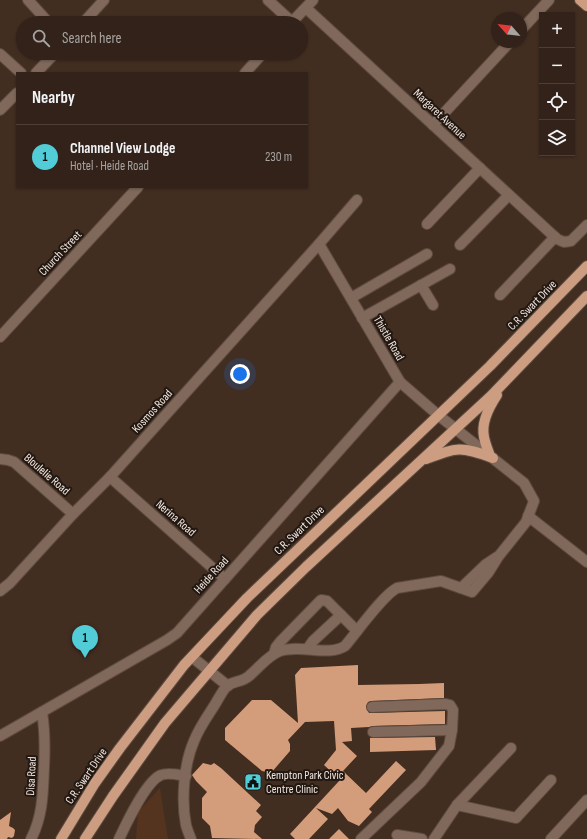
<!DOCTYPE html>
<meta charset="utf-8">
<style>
:root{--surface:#322219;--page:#3d2f26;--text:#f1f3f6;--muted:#a8a4a2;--line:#4d3f38;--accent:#52ccd6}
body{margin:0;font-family:"Sofia Sans Condensed",sans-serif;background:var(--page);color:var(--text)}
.controls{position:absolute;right:12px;top:12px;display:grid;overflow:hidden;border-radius:0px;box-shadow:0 1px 3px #0004}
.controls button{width:36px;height:36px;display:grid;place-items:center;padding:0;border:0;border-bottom:1px solid var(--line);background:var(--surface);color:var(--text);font:20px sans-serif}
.compass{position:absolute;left:491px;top:12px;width:36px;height:36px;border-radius:50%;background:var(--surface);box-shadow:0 1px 3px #0004;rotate:297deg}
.you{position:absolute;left:240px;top:374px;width:14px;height:14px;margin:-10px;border:3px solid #fff;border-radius:50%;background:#1a73e8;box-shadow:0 0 0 6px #1a73e833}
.badge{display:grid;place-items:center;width:26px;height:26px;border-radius:50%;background:var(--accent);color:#111;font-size:13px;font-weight:700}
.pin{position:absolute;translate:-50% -33px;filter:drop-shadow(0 1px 2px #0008)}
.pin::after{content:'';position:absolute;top:21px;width:14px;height:12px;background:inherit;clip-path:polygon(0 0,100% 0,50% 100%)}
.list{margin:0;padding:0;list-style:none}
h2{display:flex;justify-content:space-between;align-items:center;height:52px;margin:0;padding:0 16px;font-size:17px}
h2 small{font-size:13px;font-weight:400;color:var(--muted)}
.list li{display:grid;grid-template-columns:26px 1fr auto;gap:12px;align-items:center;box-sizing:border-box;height:64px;padding:0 16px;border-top:1px solid var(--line)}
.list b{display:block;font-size:15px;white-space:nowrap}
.list p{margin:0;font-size:13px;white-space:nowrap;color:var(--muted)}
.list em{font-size:13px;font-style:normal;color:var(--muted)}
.icon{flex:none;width:22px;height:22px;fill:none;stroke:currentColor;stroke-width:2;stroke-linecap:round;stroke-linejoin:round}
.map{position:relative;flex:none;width:587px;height:839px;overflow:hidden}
.search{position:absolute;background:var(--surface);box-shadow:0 1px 3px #0004;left:16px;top:16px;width:292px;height:44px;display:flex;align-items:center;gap:10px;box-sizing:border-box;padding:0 14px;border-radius:22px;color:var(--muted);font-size:15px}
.panel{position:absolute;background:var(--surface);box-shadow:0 1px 3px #0004;left:16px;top:72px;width:292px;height:116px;border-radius:0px}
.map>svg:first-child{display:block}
</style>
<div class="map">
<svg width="587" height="839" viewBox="0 0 587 839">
<rect width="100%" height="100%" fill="#422d21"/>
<path fill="#55341f" d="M160 788 168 839H136L138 812Z"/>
<g fill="#d39c7a">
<path d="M358 665V685L419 684 444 683V698L371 701 368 702 366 707 369 713H372L445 711V724L373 726 369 727 351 728 352 741 342 742 357 756 343 771 366 793 396 761 406 770 369 809 372 812 359 826 348 821 338 808 332 814 316 808 328 819 309 839H295L290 834 340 780 324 765 336 750 334 721 305 722 288 740 290 744V751L271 773 262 771 225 740V728L252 700H271L298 723 295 675 301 668Z"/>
<path d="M435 737 436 750 370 752V738Z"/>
<path d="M203 763 211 765 214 763 221 768 261 805 256 811 262 817 255 825 254 832 262 839 212 838 210 826 202 818V798L207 792 196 781 192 775Z"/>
<path d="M11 812 9 826 13 828 15 830 14 836 12 838 8 837 7 839H0V820Z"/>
<path d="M339 829 349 839H329Z"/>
</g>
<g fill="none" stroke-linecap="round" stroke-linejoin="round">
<g stroke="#5e4b3f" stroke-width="12">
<g id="minor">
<path d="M28 0 49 23"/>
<path d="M268 0 292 22"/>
<path d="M306 8 557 239 564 242 571 241 587 225"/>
<path d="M83 23 104 0"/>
<path d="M291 23 313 0"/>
<path d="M521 30 549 0"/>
<path d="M0 54 21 73"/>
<path d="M36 73 55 53"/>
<path d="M245 73 263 53"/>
<path d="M0 110 17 93"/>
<path d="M433 125 510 42"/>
<path d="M427 224 480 168"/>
<path d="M460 245 509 195"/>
<path d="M421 285 433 305"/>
<path d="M500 295 555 237"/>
<path d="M351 298 427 254"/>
<path d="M362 318 450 269"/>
<path d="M0 337 138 187"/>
<path d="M0 459 8 460 14 462 73 514"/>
<path d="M110 477 225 579"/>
<path d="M528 516 587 562"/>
<path d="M461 588 485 565 497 557"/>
<path d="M0 591 10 583 73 514 110 477 319 244 357 200"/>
<path d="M308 648 313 641 341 615"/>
<path d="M274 654 276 647 280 642 321 600 327 601 357 631"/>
<path d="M192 657 228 686"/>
<path d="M373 732 452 730"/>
<path d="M0 736 167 640 177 633 400 382"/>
<path d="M457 805 516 818 551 780"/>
<path d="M397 835 422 839"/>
<path d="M31 839C43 816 43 792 44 767 45 749 45 731 42 712"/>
<path d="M119 839C126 824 146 781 161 775 168 772 179 775 186 776"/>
<path d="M191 839C189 834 187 829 186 825 181 799 184 764 194 741 199 728 207 717 214 706 218 700 222 691 227 686 233 681 243 682 249 676 259 668 267 656 280 651 301 644 328 657 345 646 357 632 383 595 397 588L441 581 472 592 488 573 498 557 526 522 534 501 524 483 438 415 400 382 319 244"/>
<path d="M361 839 421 782 449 746 452 730 453 710 450 705 446 704 372 707"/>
<path d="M434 839 457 805 511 748"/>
<path d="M551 839 587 800"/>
</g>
</g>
<g stroke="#5e4b3f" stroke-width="12">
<g id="major">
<path d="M580 0 587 6"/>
<path d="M490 456C488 450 485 443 484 437 481 423 489 407 497 395"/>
<path d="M426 459C458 447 460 446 493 458"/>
<path d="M61 839 95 783 120 748 184 665 247 598 490 366 587 266"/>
<path d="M85 839 113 796 165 723 257 615 306 567 491 396 587 296"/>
</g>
</g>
<use href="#minor" stroke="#80685b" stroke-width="10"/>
<use href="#major" stroke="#cc9d80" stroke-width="10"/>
</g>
<defs>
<g id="civic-square" transform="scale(0.9)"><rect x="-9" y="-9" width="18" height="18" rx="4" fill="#52ccd6" stroke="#211812"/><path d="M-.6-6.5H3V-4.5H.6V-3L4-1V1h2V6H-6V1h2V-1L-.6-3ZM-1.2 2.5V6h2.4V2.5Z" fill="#111"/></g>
</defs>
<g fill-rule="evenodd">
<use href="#civic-square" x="253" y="782"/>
</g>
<g text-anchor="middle" stroke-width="4" stroke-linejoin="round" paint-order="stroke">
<g font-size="12" fill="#f4e6de" stroke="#211812">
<text transform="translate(440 114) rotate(43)" y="4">Margaret Avenue</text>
<text transform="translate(60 253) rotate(-47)" y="4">Church Street</text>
<text transform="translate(532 305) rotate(-46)" y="4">C.R. Swart Drive</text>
<text transform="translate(389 338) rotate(60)" y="4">Thistle Road</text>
<text transform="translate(152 411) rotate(-48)" y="4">Kosmos Road</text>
<text transform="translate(47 474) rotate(41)" y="4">Bloulelie Road</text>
<text transform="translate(176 518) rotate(41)" y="4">Nerina Road</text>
<text transform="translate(299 530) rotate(-44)" y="4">C.R. Swart Drive</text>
<text transform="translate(211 575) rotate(-48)" y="4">Heide Road</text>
<text transform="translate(31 776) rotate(-87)" y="4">Disa Road</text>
<text transform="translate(86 776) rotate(-56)" y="4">C.R. Swart Drive</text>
</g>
<g font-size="12" fill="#f4e6de" stroke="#211812" text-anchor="start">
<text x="266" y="779">Kempton Park Civic<tspan x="266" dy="14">Centre Clinic</tspan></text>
</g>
</g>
</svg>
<div class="controls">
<button>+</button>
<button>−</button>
<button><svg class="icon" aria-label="locate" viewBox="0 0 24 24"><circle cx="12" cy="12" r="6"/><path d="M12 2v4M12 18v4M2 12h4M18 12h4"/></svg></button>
<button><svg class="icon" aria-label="layers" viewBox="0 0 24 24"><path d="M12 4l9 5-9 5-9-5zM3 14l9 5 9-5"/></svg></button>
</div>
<svg class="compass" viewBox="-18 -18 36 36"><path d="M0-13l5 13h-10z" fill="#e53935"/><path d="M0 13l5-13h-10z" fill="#a8a4a2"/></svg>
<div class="you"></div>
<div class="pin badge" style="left:85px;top:658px">1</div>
<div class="search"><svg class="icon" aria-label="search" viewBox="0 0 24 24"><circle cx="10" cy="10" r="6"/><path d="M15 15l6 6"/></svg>Search here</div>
<section class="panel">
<h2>Nearby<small></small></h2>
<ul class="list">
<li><span class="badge">1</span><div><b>Channel View Lodge</b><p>Hotel · Heide Road</p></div><em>230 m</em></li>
</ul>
</section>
</div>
